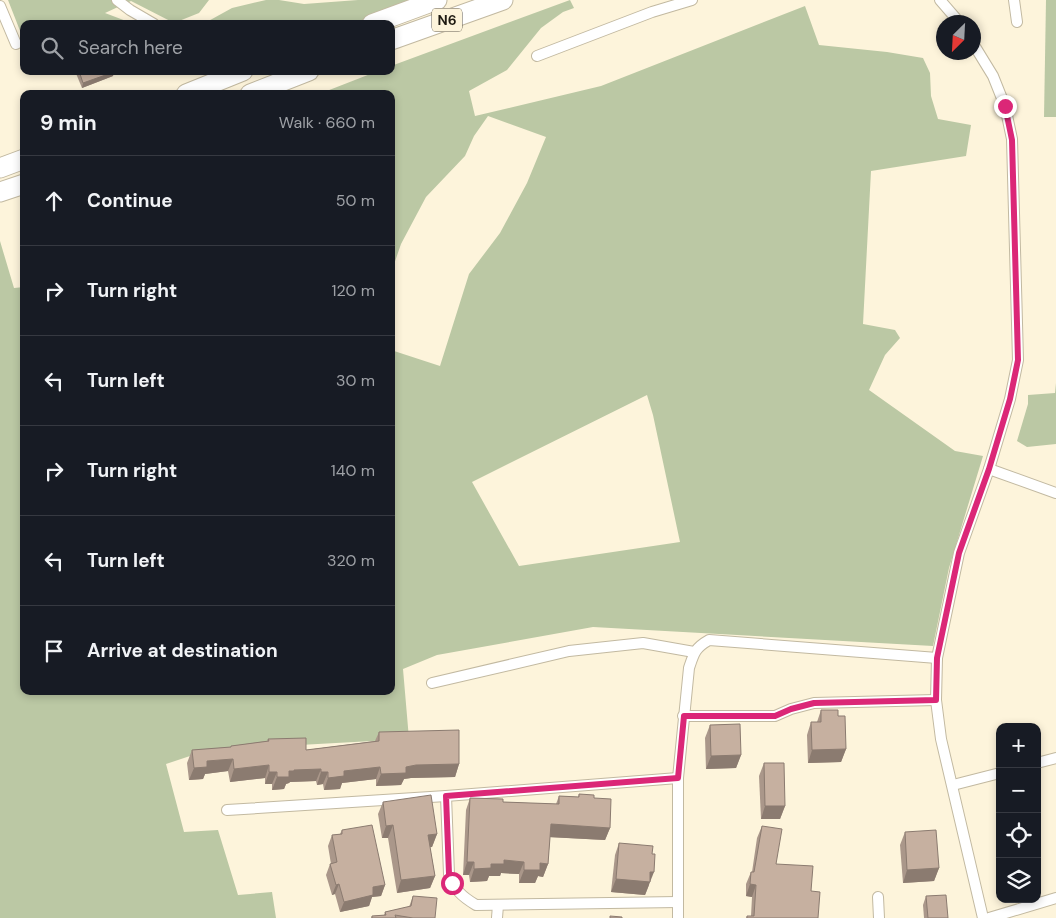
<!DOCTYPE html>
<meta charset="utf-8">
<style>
:root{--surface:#171b24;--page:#242831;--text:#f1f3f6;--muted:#9ea1a6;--line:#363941}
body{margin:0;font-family:"DM Sans",sans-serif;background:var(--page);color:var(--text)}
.controls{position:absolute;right:15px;bottom:15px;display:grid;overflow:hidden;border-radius:10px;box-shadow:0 2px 8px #0003}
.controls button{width:45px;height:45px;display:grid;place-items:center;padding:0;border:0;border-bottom:1px solid var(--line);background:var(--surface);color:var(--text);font:25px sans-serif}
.compass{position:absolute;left:936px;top:15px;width:45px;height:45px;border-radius:50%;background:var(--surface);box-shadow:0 2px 8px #0003;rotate:204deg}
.stop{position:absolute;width:15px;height:15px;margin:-11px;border:4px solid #db2777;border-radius:50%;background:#fff}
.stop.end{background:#db2777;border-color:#fff;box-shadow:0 1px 5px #0008}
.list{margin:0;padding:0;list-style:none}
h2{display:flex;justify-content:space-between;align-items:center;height:65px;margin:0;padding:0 20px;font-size:21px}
h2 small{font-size:16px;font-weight:400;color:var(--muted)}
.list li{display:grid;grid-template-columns:32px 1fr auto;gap:15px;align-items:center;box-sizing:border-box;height:90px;padding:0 20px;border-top:1px solid var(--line)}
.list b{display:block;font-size:19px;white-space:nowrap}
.list em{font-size:16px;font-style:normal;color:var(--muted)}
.icon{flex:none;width:28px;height:28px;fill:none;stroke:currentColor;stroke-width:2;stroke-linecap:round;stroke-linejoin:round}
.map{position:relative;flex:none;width:1056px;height:918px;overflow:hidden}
.search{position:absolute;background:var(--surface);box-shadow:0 2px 8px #0003;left:20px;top:20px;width:375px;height:55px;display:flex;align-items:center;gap:12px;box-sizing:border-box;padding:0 18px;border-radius:10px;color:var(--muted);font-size:19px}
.panel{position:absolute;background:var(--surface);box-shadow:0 2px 8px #0003;left:20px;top:90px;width:375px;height:605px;border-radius:10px}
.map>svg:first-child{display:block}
</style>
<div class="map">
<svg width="1056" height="918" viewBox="0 0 1056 918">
<rect width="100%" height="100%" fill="#fdf4db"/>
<g fill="#bbc8a4" fill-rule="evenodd">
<path d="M8 0H209L199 13 174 23 131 1 105 13 134 24H24V41Z"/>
<path d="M266 0H279L304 4 358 0H421L355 24H203L232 8Z"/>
<path d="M570 0 574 8 563 12 541 28 507 70 469 91 475 116 601 86 805 6 819 45 887 52 923 58 930 73 931 96 938 119 971 125 966 156 871 171 863 324 895 330 900 338 885 355 869 390 955 451 983 456 949 568 933 646 593 627 437 655 403 669 409 739 208 750 166 764 184 832 218 830 238 895 272 892 276 918H0V241L14 288 24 287V691H391V350L440 366 469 274 500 233 527 183 546 137 488 116 474 136 465 156 426 197 401 244 391 273V94H319L378 71H391V66ZM647 395 653 415 680 542 519 566 472 482Z"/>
<path d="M1046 0H1056V117H1044Z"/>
<path d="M1056 383V444L1027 447 1017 441 1028 404V395L1055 393Z"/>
</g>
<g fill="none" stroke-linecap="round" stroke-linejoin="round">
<g stroke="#c2b9a1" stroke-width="12">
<g id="street">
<path d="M117 0 130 10 154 24"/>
<path d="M940 0 959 22"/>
<path d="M1014 0 1017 22"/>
<path d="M0 6 16 44"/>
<path d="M974 45 993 76 1005 106 1012 139 1018 360 1010 399 989 469 959 553 937 658 936 700 941 739 983 918"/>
<path d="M537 56 652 12 692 0"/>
<path d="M989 469 1056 493"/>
<path d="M432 683 569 651 643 643 694 652"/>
<path d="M683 716H775L791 709 814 703 936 700"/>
<path d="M1037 763 1056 758"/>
<path d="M953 785 1000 773"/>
<path d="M446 796 449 874C455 890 461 896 476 905L678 902"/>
<path d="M227 810 446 796 678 778"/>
<path d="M878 897 879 918"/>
<path d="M497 918 498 905"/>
<path d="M678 918V778L689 668C694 653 695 648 709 640L937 658"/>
<path d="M989 918 1056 898"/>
</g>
</g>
<g stroke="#c2b9a1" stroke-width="21">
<g id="highway">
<path d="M372 24 437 0"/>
<path d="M391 40 503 0"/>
<path d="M186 94 243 71"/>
<path d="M250 94 309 71"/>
<path d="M0 168 24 159"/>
<path d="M0 192 24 184"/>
</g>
</g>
<use href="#street" stroke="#fff" stroke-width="10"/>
<use href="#highway" stroke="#fff" stroke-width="19"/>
</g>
<g fill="#aa978a">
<path d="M75 71H114L113 76 82 88Z"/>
<path d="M821 710 838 716 846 749 841 762 808 763 807 735 811 722H817Z"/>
<path d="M710 725 741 755 736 768 706 769 705 738Z"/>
<path d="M379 732 459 764 455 777 411 778 404 779 401 785 376 786V779L342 783 340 789 324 790 323 784 317 785 316 781 290 782 289 783 286 784 284 789 272 790V784H265V778L230 782 228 771 205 774 203 779 189 780 187 763 192 750 231 747V746L267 741 268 739 306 750 375 741Z"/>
<path d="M764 763 785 806 780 819H761L759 776Z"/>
<path d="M579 794 594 798 610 828 605 840 550 837 548 864 543 877 538 876 535 883H519V874L501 873 500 876H489L487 881 470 882 469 875H463L466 810 470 798 503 802 556 804 559 796 578 797Z"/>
<path d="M383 802 437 834 432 847H430L435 876 430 888 397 893 388 838H382L378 814Z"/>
<path d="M762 826 776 864 811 891 818 918H746L747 916H751L752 897 746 896V884L751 872H752L757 838Z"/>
<path d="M342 830 385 885 381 896 372 897 369 906 340 912 335 894 332 895 326 875 330 864H331L328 846 332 835 340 834Z"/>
<path d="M905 832 939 868 934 881 903 883 900 845Z"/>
<path d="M619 843 649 885 645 895 611 892 615 855Z"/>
<path d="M413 896 435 918H371L372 916 384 915 385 912 409 907Z"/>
<path d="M926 896 948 918H924L923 905Z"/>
</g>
<g fill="#8b7b70">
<path d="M114 72 113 76 82 88 83 83Z"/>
<path d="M846 749 841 762 808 763 812 750Z"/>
<path d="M741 755 736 768 706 769 711 756Z"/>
<path d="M233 759 228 771 205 774 203 779 189 780 194 768 207 761Z"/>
<path d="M459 764 455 777 411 778 404 779 401 785 376 786 381 774 406 767 416 765Z"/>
<path d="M269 765 265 778 230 782 234 769Z"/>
<path d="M380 767 376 779 342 783 340 789 324 790 328 778 344 771Z"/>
<path d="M321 769 316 781 290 782 289 783 286 784 284 789 272 790 277 777 289 771 294 770Z"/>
<path d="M269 772H277L272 784H265Z"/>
<path d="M321 772H328L323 784 317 785Z"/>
<path d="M765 806H785L780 819H761Z"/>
<path d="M551 824 610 828 605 840 547 837Z"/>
<path d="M393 825 388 838H382L386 826Z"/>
<path d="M437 834 432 847 424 848 428 835Z"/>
<path d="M504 860 524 862 519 874 501 873 500 876H489L487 881 470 882 474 869Z"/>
<path d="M467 862H474L469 875H463Z"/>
<path d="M540 863 548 864 543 877 538 876 535 883H519L524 870Z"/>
<path d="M939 868 934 881 903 883 907 870Z"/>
<path d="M650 872H654L645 895 611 892 616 879Z"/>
<path d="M435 876 430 888 397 893 401 880Z"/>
<path d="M339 884 335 894 332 895 336 885Z"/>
<path d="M750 884 756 885 752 897 746 896Z"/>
<path d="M385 885 381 896 372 897 369 906 340 912 344 902 373 887Z"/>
</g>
<g fill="#c6b0a0" stroke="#8b7b70">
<path d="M79 71H114V72L83 83Z"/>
<path d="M821 710H838V716H845L846 749 812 750 811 722H821Z"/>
<path d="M740 724 741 755 711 756 710 725Z"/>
<path d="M459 730V764L416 765 406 767V773L381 774 380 767 344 771V776L328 778V772H321V769L294 770V771H289V777H277V772H269V765L234 769 233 759 207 761V767L194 768 192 750 231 747V746L269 741 268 739 306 738V750L379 741V732Z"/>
<path d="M764 763H784L785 806H765Z"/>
<path d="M579 794 594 795V798L611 799 610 828 551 824 548 864 540 863V870H524V862L504 860V864H491V868L474 869V862H467L470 798 503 799V802L559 804V796L579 797Z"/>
<path d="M431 795 437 834 428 835 435 876 401 880 393 825 386 826 383 802Z"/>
<path d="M372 825 385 885 373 887V895L344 902 339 884 336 885 330 864 337 862 332 835 342 834V830Z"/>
<path d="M762 826 782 829 776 864 813 866 811 891 820 892 818 918H747V916H754L756 885 750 884 751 872H754Z"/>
<path d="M936 830 939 868 907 870 905 832Z"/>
<path d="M619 843 653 846 652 854H655L654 872H650V882L616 879Z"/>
<path d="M946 895 948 918H928L926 896Z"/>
<path d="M413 896 437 898 435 918H413L395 915 396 918H372V916L386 915 385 912 411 906Z"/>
<path d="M610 916 622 917V918H610Z"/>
</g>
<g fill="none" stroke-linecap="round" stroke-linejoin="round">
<path stroke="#db2777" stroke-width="6" d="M452 883 449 874 446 796 678 778 684 716H775L791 709 814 703 936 700 937 658 959 553 989 469 1010 399 1018 360 1012 140 1005 106"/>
</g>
<g text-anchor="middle" stroke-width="4" stroke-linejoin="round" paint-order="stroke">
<rect fill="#fdf4db" stroke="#615b4e" stroke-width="1" x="432" y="8.5" width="30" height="23" rx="4"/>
<g font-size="14" font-weight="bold" fill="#1e1a11">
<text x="447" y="25">N6</text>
</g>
</g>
</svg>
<div class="controls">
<button>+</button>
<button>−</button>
<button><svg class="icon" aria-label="locate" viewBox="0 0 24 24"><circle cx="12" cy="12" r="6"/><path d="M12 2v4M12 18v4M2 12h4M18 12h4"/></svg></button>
<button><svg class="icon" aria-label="layers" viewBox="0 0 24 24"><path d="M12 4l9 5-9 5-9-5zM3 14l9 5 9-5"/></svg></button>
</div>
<svg class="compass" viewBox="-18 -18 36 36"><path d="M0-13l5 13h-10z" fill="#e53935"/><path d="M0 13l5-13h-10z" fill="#9ea1a6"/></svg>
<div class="stop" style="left:452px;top:883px"></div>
<div class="stop end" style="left:1005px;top:106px"></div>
<div class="search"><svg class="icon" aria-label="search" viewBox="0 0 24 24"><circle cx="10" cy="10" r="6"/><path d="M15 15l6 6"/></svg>Search here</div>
<section class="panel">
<h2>9 min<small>Walk · 660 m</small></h2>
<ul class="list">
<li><svg class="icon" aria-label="ahead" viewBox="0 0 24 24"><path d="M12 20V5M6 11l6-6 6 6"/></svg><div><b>Continue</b></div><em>50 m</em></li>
<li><svg class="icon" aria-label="right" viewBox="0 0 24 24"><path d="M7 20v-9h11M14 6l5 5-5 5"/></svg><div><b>Turn right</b></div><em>120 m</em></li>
<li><svg class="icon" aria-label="left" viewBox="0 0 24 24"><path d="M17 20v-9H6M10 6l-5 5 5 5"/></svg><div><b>Turn left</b></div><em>30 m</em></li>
<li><svg class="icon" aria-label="right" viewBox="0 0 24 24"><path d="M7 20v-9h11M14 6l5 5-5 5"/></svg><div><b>Turn right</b></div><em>140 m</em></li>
<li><svg class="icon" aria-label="left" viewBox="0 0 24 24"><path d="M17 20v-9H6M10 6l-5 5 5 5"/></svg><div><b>Turn left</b></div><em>320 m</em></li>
<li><svg class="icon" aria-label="arrive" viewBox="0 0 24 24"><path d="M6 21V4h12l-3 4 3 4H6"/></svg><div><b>Arrive at destination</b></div></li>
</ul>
</section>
</div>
